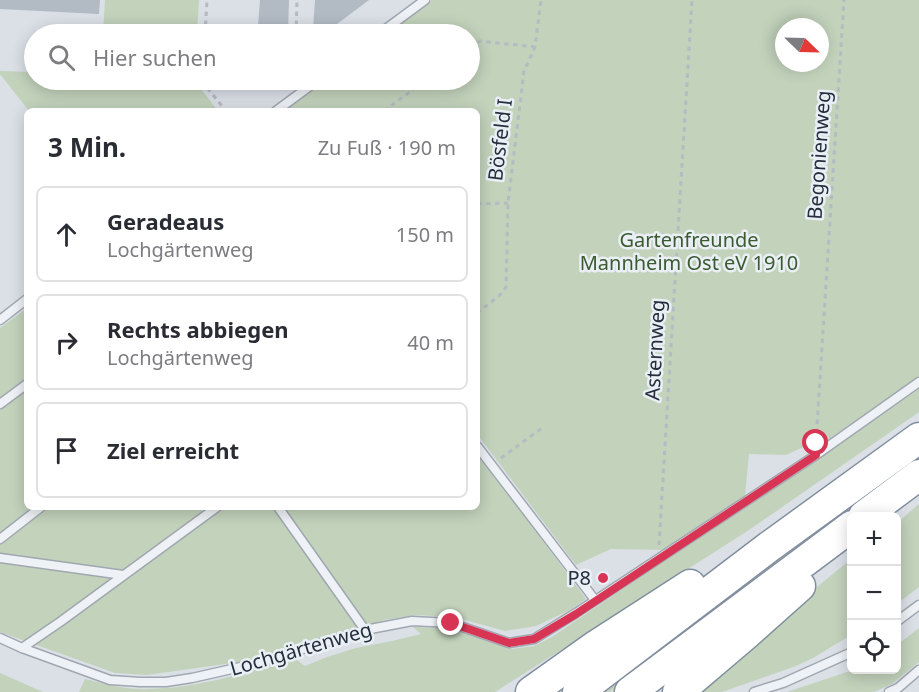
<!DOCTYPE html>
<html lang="de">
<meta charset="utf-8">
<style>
:root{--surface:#fff;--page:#f2f2f3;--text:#2b2b33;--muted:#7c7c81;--line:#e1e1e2}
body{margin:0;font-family:"Noto Sans",sans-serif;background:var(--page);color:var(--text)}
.controls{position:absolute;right:18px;bottom:18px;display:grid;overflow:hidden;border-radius:9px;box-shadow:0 3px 15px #0003}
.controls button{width:54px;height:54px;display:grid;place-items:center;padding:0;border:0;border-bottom:2px solid var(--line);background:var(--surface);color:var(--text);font:30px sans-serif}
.compass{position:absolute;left:775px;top:18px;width:54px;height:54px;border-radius:50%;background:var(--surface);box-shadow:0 3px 15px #0003;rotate:113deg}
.stop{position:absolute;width:18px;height:18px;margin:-14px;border:4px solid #d83454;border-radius:50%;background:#fff}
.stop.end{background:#d83454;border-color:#fff;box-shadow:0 2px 6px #0008}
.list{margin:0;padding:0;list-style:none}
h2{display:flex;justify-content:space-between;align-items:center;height:78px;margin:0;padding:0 24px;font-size:26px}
h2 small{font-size:20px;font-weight:400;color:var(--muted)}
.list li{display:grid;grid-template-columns:39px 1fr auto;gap:18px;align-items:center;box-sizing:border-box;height:96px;margin:0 12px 12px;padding:0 12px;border:2px solid var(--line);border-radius:9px}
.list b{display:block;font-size:22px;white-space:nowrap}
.list p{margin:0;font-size:20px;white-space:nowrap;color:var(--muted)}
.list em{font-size:20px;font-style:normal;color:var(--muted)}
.icon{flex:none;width:33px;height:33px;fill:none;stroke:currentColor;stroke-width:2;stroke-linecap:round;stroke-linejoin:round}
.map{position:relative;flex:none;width:919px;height:692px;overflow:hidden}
.search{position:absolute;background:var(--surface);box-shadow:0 3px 15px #0003;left:24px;top:24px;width:456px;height:66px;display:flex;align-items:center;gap:15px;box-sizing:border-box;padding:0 21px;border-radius:33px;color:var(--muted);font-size:22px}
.panel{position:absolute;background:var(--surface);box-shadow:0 3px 15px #0003;left:24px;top:108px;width:456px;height:402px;border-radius:9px}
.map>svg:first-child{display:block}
</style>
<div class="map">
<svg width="919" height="692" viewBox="0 0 919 692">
<rect width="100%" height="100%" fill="#dbe0e7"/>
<g fill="#c2d2bb" fill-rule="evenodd">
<path d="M105 0H199L197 34H103Z"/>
<path d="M432 0H919V376L823 443H812L786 455 749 454 745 496 664 550 611 549 576 565 477 434V111H284L326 80H470V34H386ZM784 27H820V63H784Z"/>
<path d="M0 71 34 72V80H194L218 111H29L0 74Z"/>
<path d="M27 308V507H199L209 518 224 507H477V453L586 599 570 610 536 626 505 631 454 617 416 615 384 620 324 640 254 660 147 675 115 673 0 632V328Z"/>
<path d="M919 389V412L912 417 749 530 495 692H79L85 679C105 684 124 689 144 689 195 689 245 674 293 657L305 666 327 657 356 648 392 641 421 634 413 627 440 628 462 632 512 649 534 646 552 637 646 573 802 470Z"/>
<path d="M919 452V462L610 692H597Z"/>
<path d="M919 504V587L897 604V523Z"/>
<path d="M851 559V635L813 658 796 666 722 692H694L800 601Z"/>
<path d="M919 628V662L892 684 874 692H787L853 670H896L897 645Z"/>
<path d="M0 673 43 692H0Z"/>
</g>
<g fill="#b2bac4">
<path d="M0 0H100L99 14 0 9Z"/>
<path d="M260 0H289L288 34H248L258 26Z"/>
<path d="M315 0H369L329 30 313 29Z"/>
</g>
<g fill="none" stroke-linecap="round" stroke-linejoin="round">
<g stroke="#a0a7b1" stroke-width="11">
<g id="service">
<path d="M379 34 425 0"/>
<path d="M276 111 318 80"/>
<path d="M0 320 27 299"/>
<path d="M0 404 27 384"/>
<path d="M477 446 595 600"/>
<path d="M278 507 365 630"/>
<path d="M0 539 41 507"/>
<path d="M0 558 123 575"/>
<path d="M896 622 919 605"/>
<path d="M0 638 22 648 110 680 140 682H166L192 678 254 664 365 630 412 621 451 623 509 643 534 639 576 613 816 455 919 382"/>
<path d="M22 648 60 622 217 507"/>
<path d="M754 692 783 683 852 652"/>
<path d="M889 692 898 688 919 670"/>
</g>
</g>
<g stroke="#818e9f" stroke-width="33">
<g id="motorway">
<path d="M864 516 919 475"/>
<path d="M531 692 597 645 690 585"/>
<path d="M578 692 770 546 919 438"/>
<path d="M630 692 852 526"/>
<path d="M678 692 745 635 800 586"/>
</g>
</g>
<g stroke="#b5bbc2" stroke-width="3" stroke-dasharray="4.5 4.5" stroke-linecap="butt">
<path d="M205 34 207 0"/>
<path d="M296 34 297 0"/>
<path d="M470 47 480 41 535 47"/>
<path d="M204 80 205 85 226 111"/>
<path d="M384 111 426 80"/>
<path d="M477 204 508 203"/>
<path d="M477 313 499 296 506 287 508 203 524 71 535 47 541 0"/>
<path d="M816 442 844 0"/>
<path d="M501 458 542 428"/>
<path d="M659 545 692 0"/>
</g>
<use href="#service" stroke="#eef1f5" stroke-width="8"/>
<use href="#motorway" stroke="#fff" stroke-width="30"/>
</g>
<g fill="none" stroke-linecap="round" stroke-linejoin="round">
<path stroke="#d83454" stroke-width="8" d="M451 623 509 643 534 639 576 614 816 455V443"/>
</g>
<circle fill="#d83454" stroke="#eaeff5" stroke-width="2" cx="603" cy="578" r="6"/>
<g text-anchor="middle" stroke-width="5" stroke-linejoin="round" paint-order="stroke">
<g font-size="20" fill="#242f3e" stroke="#eaeff5">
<text transform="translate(500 140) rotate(-83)" y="7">Bösfeld I</text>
<text transform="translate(819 155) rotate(-86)" y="7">Begonienweg</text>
<text transform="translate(655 350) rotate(-87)" y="7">Asternweg</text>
<text transform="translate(301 649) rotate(-16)" y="7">Lochgärtenweg</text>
</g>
<g font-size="20" fill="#3a5b30" stroke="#eaeff5">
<text x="689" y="247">Gartenfreunde<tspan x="689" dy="23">Mannheim Ost eV 1910</tspan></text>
</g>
<g font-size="20" fill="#242f3e" stroke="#eaeff5" text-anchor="end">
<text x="591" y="585">P8</text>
</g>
</g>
</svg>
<div class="controls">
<button>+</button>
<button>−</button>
<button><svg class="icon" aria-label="locate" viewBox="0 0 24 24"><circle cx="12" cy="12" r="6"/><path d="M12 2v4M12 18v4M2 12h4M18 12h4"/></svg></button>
</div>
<svg class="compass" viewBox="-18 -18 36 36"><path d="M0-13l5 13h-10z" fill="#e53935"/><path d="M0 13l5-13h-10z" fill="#7c7c81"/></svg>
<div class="stop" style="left:816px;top:443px"></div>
<div class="stop end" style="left:451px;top:623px"></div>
<div class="search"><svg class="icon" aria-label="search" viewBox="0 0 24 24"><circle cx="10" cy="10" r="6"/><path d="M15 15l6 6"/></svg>Hier suchen</div>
<section class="panel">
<h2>3 Min.<small>Zu Fuß · 190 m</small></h2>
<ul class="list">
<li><svg class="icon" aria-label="ahead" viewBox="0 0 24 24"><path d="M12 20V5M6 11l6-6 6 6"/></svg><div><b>Geradeaus</b><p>Lochgärtenweg</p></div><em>150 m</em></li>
<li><svg class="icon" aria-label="right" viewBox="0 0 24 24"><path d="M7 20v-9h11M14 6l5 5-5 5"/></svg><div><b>Rechts abbiegen</b><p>Lochgärtenweg</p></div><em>40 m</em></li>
<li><svg class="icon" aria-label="arrive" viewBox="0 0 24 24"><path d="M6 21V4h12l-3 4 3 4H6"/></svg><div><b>Ziel erreicht</b></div></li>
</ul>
</section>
</div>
